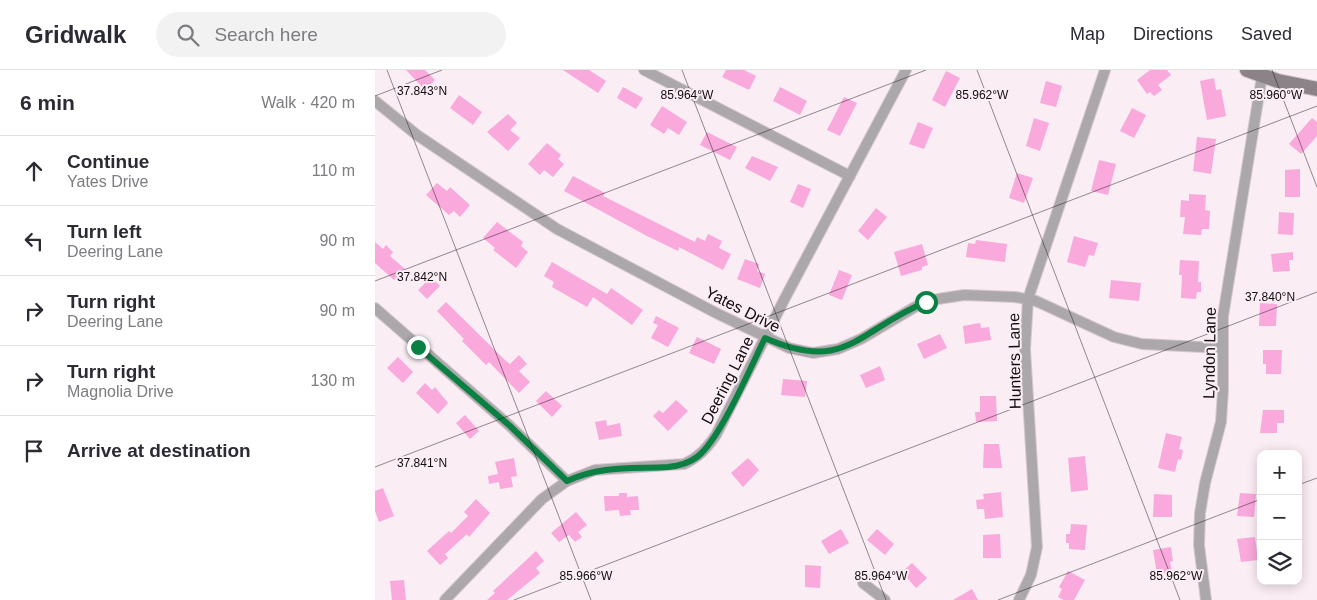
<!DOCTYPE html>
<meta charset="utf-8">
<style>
:root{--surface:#fff;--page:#f2f2f3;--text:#2b2b33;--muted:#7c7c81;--line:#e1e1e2}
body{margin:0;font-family:Arial,sans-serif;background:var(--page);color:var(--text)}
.controls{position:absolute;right:15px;bottom:15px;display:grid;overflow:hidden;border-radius:10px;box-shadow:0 2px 12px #0003}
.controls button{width:45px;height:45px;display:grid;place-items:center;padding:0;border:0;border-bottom:1px solid var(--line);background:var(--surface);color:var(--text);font:25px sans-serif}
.stop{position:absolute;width:15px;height:15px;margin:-11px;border:4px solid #0b8043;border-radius:50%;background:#fff}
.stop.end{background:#0b8043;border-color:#fff;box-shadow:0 1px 5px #0008}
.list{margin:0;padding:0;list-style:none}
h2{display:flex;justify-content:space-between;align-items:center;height:65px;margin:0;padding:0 20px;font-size:21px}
h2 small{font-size:16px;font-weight:400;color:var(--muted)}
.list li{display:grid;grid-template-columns:32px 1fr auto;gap:15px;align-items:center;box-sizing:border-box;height:70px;padding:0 20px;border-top:1px solid var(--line)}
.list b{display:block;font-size:19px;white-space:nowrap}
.list p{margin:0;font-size:16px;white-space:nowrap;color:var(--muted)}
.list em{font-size:16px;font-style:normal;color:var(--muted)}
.icon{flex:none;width:28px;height:28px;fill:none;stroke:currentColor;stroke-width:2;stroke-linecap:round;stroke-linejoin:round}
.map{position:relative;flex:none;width:942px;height:530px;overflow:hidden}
header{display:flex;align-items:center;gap:30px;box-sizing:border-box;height:70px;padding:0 25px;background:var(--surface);border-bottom:1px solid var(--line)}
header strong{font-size:24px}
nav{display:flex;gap:28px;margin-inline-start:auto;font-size:18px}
.search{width:350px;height:45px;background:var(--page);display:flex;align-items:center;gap:12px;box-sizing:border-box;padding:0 18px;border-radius:28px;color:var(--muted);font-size:19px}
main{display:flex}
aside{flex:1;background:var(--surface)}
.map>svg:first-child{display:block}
</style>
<header>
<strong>Gridwalk</strong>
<div class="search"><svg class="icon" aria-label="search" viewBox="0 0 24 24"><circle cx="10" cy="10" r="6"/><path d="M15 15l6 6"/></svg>Search here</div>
<nav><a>Map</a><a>Directions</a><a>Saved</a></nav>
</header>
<main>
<aside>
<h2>6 min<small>Walk · 420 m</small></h2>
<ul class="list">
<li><svg class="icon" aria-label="ahead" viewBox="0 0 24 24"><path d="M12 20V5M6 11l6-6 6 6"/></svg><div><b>Continue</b><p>Yates Drive</p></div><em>110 m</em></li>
<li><svg class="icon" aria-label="left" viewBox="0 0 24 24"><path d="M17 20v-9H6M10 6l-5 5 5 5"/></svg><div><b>Turn left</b><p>Deering Lane</p></div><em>90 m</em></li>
<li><svg class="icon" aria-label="right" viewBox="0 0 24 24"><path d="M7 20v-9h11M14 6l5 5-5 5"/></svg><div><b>Turn right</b><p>Deering Lane</p></div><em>90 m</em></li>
<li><svg class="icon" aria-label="right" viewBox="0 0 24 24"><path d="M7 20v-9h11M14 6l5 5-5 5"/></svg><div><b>Turn right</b><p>Magnolia Drive</p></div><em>130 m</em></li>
<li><svg class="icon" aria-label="arrive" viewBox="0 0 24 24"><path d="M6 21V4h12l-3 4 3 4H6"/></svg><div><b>Arrive at destination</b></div></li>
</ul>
</aside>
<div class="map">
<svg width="942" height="530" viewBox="0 0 942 530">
<rect width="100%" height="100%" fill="#faedf4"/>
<g fill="#f9a9dc">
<path d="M31 0H50L60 10 50 20Z"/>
<path d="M188 0H214L231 11 223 23Z"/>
<path d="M351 0H369L381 6 374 20 347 7Z"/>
<path d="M775 0H792L796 5 783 15 787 20 779 26 775 22 772 24 762 10Z"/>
<path d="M571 1 585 8 570 37 557 30Z"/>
<path d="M839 8 841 20 846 19 851 46 832 50 825 11Z"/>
<path d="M671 11 687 16 681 37 665 33Z"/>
<path d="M248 17 268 28 261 39 242 28Z"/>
<path d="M405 17 432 31 425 45 398 31Z"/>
<path d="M84 25 107 42 98 55 75 38Z"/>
<path d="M469 27 482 33 465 66 452 60Z"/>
<path d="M287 36 312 52 304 65 293 58 289 64 275 55Z"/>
<path d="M757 38 771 45 759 68 745 61Z"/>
<path d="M133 44 142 53 135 60 145 68 133 81 112 62Z"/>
<path d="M659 48 674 53 665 81 651 76Z"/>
<path d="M937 48 942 52V66L926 84 914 74Z"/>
<path d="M543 52 558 58 549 79 534 74Z"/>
<path d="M332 62 362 77 355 90 325 75Z"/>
<path d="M822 67 841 69 836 104 818 101Z"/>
<path d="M172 73 186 85 183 89 189 94 178 107 169 100 165 105 153 94Z"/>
<path d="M377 86 403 97 395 111 370 98Z"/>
<path d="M724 90 741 94 733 125 716 121Z"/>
<path d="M925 99V127H910V100Z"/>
<path d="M642 103 658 108 649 133 634 128Z"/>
<path d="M198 106 230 123 228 126 320 172 322 167 330 171 333 164 347 171 344 178 356 184 348 200 304 177 303 181 272 166 189 121Z"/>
<path d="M62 113 72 121 75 117 95 135 85 147 79 141 74 145 51 125Z"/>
<path d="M423 114 436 119 428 138 415 132Z"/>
<path d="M814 124 831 125 830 140 835 141 834 159H827L826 165 808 164 810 147H805L806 130 814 131Z"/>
<path d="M501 138 512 147 493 170 483 161Z"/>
<path d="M904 142 919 143 918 165 903 164Z"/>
<path d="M122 152 148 172 146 176 153 182 141 198 118 180 120 178 108 168Z"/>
<path d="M699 166 723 173 719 186 714 185 710 197 692 192Z"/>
<path d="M601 170 632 174 630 192 591 187 593 173 600 174Z"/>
<path d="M0 172 8 179 11 175 18 182 15 186 30 199 19 210 0 193Z"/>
<path d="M547 174 553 195 547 197V200L526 206 519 182Z"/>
<path d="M918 182V190H914L915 201 898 202 896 184Z"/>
<path d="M370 189 384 194 382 201 390 204 385 218 362 209Z"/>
<path d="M805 190 824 191 823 212H826V222H822L821 229 806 228 807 205H804Z"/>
<path d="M177 192 232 224 236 218 268 240 257 255 218 227 212 237 177 217 179 212 169 206Z"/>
<path d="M49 200 65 216 52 229 43 220 50 213 42 206Z"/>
<path d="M464 200 477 205 467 230 454 225Z"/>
<path d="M736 210 766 213 764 231 734 228Z"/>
<path d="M71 232 130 290 135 294 144 285 152 294 144 301 155 312 144 323 114 292 111 295 87 271 89 269 62 241Z"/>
<path d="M885 233 902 234 901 256H884Z"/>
<path d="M281 246 304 258 293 277 276 268 283 255 278 253Z"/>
<path d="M605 253 606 258 614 257 616 270 590 274 588 256Z"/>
<path d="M565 264 572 278 549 289 542 274Z"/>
<path d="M322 267 346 279 339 294 314 283Z"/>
<path d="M888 280H907L906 304H891V294H888Z"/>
<path d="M23 287 38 302 28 313 12 298Z"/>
<path d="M505 296 510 310 491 318 485 305Z"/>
<path d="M408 309 432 311 430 327 406 325Z"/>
<path d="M50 313 57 320 60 317 73 333 63 344 41 323Z"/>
<path d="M171 321 187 336 177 347 161 331Z"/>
<path d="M605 326H621L622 351 601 352 600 342H605Z"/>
<path d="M301 330 313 341 293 361 278 346 284 340 288 343Z"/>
<path d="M888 340H909V353H902V363H885Z"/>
<path d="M90 345 104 361 95 369 81 353Z"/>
<path d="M231 350 232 356 245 353 247 366 224 370 220 352Z"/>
<path d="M791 363 807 367 804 379 808 380 806 390 803 389 800 402 783 398Z"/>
<path d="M609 374H624L627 398H608Z"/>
<path d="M710 386 713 420 696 422 693 388Z"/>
<path d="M139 388 142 406 136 407 138 417 125 419 124 412 114 414 113 406 123 404 120 392Z"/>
<path d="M373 388 384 400 368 417 356 403Z"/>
<path d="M8 418 19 446 4 452 0 441V421Z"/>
<path d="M626 422 628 447 610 449 609 439H602L601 430 609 429 608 424Z"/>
<path d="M244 423H252V427L263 426 264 440H255L256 445 245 446 244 440 230 441 229 426H244Z"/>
<path d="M865 423 881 424 879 447 862 446Z"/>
<path d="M779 424 797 425V447H778Z"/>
<path d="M101 429 115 443 94 467 92 464 70 484 73 488 65 495 52 481 74 461 76 463 93 446 89 442Z"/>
<path d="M201 442 212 455 203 462 207 467 200 472 194 465 184 472 176 463Z"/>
<path d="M696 454 712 455 710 480 694 479V473H691V464H695Z"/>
<path d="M466 459 474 473 454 484 446 471Z"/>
<path d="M502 459 519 474 510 485 492 470Z"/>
<path d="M625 464 626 488H608V465Z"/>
<path d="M880 467 883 490 866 492 862 469Z"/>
<path d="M796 477 798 491 795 492 797 502 782 504 778 480Z"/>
<path d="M161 481 169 491 161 498 165 503 132 530H112L120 523 118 521Z"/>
<path d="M537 493 552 508 541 518 527 502Z"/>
<path d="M430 495 446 496 445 518 430 517Z"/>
<path d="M693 501 710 510 699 530H689L683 527 687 519 684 517Z"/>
<path d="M29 510 31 530H17L15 511Z"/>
<path d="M597 519 603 530H578Z"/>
</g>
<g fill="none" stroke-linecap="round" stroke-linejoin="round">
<g stroke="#d5c9cf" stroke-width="12">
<g id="street">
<path d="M269 0 475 106"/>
<path d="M0 31 42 65 182 159 341 243 414 278 438 283 463 279 486 269 540 237 563 229 589 225 640 227 661 231 739 267 767 274 847 278"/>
<path d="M0 238 135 356 192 411"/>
<path d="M488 513 510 530"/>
<path d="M70 530 167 429 192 411 220 400 309 394C324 387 332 378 341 365L410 228 531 0"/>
<path d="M644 530 656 505 662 477 650 279 653 229 730 0"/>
<path d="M831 530 824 475 825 443 830 413 846 352 848 320V246L888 0"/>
</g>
</g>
<g stroke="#d5c9cf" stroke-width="16">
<path id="secondary" d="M872 0 903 11 942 19"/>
</g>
<use href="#street" stroke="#aca7aa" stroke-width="10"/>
<use href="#secondary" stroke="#8b8387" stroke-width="14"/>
</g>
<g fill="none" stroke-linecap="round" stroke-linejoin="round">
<path stroke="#0b8043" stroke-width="6" d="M43 277 135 356 192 411C226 395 258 399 293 397 303 396 314 393 322 387 345 370 376 296 390 268 471 304 483 260 551 232"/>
</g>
<path fill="none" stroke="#110d0f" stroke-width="1" stroke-opacity="0.45" d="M12 0 216 530M307 0 511 530M602 0 805 530M897 0 942 117M0 26 67 0M0 211 551 0M0 397 942 36M923 415 942 408M139 530 942 222M623 530 886 429"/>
<g text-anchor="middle" stroke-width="4" stroke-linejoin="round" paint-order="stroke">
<g font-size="16" fill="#110d0f" stroke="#faedf4">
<text transform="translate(368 239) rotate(27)" y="6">Yates Drive</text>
<text transform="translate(834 283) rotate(-89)" y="6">Lyndon Lane</text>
<text transform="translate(639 291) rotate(-91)" y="6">Hunters Lane</text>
<text transform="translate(352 310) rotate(-63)" y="6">Deering Lane</text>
</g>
</g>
<g font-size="12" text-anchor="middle" fill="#110d0f" stroke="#faedf4" stroke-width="4" stroke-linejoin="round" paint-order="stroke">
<text x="47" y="25">37.843°N</text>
<text x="312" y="29">85.964°W</text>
<text x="607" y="29">85.962°W</text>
<text x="901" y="29">85.960°W</text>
<text x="47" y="211">37.842°N</text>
<text x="895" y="231">37.840°N</text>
<text x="47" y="397">37.841°N</text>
<text x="211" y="510">85.966°W</text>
<text x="506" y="510">85.964°W</text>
<text x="801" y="510">85.962°W</text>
</g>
</svg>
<div class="controls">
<button>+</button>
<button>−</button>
<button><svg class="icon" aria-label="layers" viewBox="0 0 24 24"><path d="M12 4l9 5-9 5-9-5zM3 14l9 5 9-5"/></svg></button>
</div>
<div class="stop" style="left:551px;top:232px"></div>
<div class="stop end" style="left:43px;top:277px"></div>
</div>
</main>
